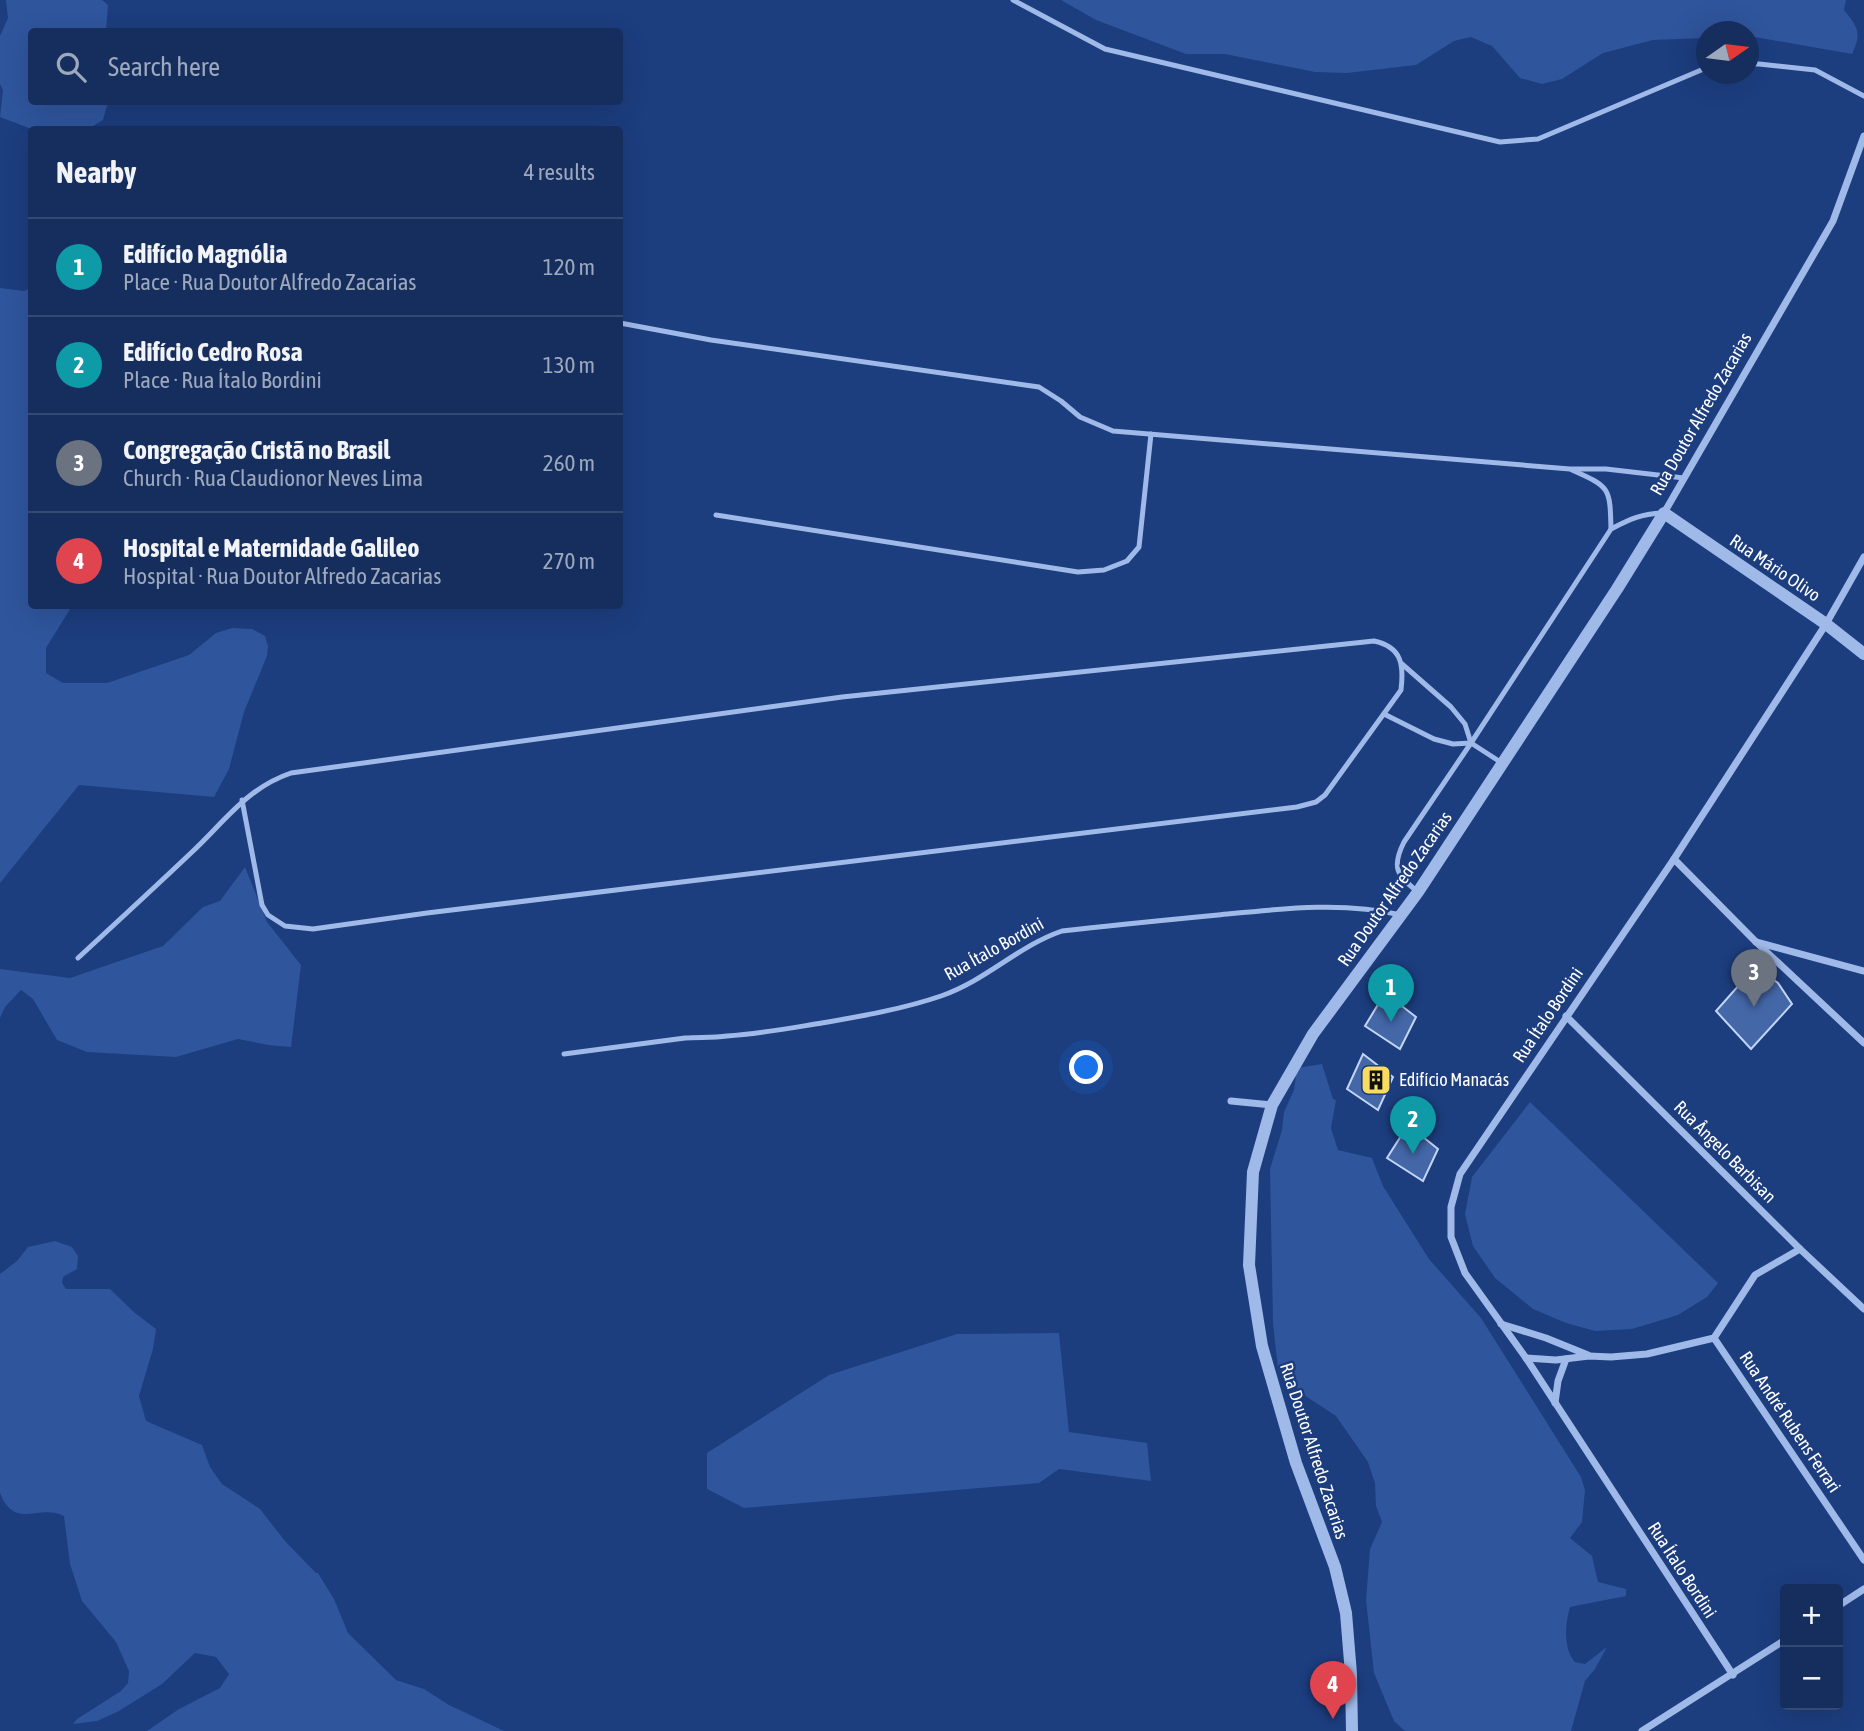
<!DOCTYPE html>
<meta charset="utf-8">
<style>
:root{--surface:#152e5e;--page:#1e3664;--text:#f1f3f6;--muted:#9da8bc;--line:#344a73;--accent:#8abfa5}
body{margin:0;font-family:"Asap Condensed",sans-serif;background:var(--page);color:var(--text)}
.controls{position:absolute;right:21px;bottom:21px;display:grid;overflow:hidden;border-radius:7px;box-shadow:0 7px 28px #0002}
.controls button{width:63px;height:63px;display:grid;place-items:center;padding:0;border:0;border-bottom:2px solid var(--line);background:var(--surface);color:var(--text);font:35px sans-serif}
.compass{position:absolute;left:1696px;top:21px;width:63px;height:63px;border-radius:50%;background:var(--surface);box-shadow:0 7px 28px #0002;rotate:76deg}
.you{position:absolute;left:1087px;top:1068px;width:24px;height:24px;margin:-18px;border:5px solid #fff;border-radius:50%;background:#1a73e8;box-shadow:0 0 0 10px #1a73e833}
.badge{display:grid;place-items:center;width:46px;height:46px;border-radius:50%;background:var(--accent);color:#fff;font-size:23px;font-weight:700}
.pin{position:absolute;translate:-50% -58px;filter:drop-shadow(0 2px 4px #0008)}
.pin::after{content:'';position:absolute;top:37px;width:24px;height:21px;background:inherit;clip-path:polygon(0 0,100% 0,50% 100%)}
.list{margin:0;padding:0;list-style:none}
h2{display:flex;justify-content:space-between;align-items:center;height:91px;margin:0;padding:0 28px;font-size:30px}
h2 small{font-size:23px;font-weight:400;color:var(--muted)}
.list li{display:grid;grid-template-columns:46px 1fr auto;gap:21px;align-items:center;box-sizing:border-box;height:98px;padding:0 28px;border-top:2px solid var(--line)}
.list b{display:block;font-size:26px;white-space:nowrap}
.list p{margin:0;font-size:23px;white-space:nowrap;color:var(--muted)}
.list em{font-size:23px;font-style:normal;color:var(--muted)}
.icon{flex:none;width:38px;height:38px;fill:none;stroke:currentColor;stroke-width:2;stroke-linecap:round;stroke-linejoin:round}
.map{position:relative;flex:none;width:1864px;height:1731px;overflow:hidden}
.search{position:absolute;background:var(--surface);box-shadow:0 7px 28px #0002;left:28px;top:28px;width:595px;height:77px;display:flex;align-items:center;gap:18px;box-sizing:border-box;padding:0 24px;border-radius:7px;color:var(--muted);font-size:26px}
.panel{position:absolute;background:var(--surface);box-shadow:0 7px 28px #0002;left:28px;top:126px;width:595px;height:483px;border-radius:7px}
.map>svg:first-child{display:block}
</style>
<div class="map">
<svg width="1864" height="1731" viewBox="0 0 1864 1731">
<rect width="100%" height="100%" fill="#1c3d7e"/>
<g fill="#2f559d">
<path d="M6 0H102L108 5 106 31 32 32V102H108L103 120 88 129 34 130 0 117 3 90 0 84V36L8 18Z"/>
<path d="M1061 0H1846L1844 10C1858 27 1862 33 1852 54L1749 36 1748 32H1706V38L1653 40 1603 53 1562 79 1542 84 1520 78 1492 46 1471 37 1454 41 1416 65 1347 73 1315 72 1225 54H1186L1096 20Z"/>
<path d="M0 288 24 291 31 288 32 606H72L46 648V673L63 683H107L189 655 216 633 232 628 252 629 265 636 268 646 267 656 244 712 229 769 214 797 79 785 0 883Z"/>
<path d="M245 867 267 922 301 965 291 1047 268 1045 238 1039 176 1057 87 1052 57 1040 33 999 21 990 5 1007 0 1018V969L70 978 163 946 203 907 220 901Z"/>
<path d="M1322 1064 1333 1099 1336 1100 1331 1128 1338 1150 1372 1158 1383 1186 1429 1259 1481 1318 1581 1477 1585 1490 1582 1522 1570 1538 1592 1556 1598 1582 1626 1589V1596L1570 1607C1565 1624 1563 1648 1575 1662L1585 1664 1607 1647 1595 1669 1585 1681 1571 1731H1405L1394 1721 1374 1673 1366 1600 1370 1549 1382 1522 1376 1506 1375 1483 1368 1462 1336 1416 1301 1393 1278 1369 1273 1323 1270 1169 1282 1130 1284 1112 1294 1090 1297 1068Z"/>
<path d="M1530 1102 1718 1283 1707 1297 1678 1315 1632 1329 1595 1331 1566 1323 1533 1309 1495 1278 1473 1246 1465 1214 1472 1177Z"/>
<path d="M55 1241 72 1247 78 1256 77 1269 63 1277 62 1283 66 1289H110L135 1313 156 1329 153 1349 139 1396 146 1421 202 1445 210 1467 222 1484 260 1509 285 1541 316 1573H318L334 1599 348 1633 396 1680 424 1689 449 1705 504 1731H147L179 1709 220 1688 229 1674 216 1657 195 1653 162 1684 119 1711 97 1721 73 1724 77 1719 121 1691 128 1683 129 1671 116 1642 82 1601 70 1564 64 1516C39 1503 15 1531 0 1493V1274L17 1261 28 1247Z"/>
<path d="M1059 1333 1069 1432 1147 1443 1151 1481 1059 1469 1039 1483 744 1508 707 1489V1453L829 1375 957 1334Z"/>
</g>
<g fill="#4467a8" stroke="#c3d5f7" stroke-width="2">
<path d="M1755 967 1778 983 1792 1004 1751 1049 1716 1011Z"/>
<path d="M1385 993 1416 1017 1400 1049 1365 1026Z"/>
<path d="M1363 1054 1393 1077 1378 1110 1347 1089Z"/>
<path d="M1408 1125 1438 1149 1423 1181 1387 1158Z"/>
</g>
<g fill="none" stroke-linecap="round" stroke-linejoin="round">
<g stroke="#9fb9e9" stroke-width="5">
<path d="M1013 0 1105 49 1500 142 1538 139 1706 68"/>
<path d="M1748 64H1759L1815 70 1864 96"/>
<path d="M620 323 711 340 1039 387 1061 401 1080 417 1113 431 1570 469H1606L1684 478"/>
<path d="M1572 470C1610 487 1610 487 1611 529"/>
<path d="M716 515 1078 572 1104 570 1127 561 1139 547 1151 434"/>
<path d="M1402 664 1451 707 1465 724 1471 743"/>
<path d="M1384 714 1434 739 1453 744 1471 743 1502 763"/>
<path d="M1418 892C1397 875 1391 868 1404 842L1471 743 1611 529C1630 519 1641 514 1662 513"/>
<path d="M78 958C116 923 154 888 192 852 225 821 247 788 291 773L842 697 1374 641C1402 647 1404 665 1401 690L1325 795 1316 802 1297 807 427 913 313 929 285 926 268 915 262 905 242 800"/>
<path d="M564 1054C604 1049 645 1043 685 1038 699 1037 713 1038 727 1036 759 1034 791 1028 822 1023 862 1016 903 1009 941 996 987 980 1018 946 1062 931 1114 925 1166 920 1218 915 1279 909 1342 901 1401 915"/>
</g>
<g stroke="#9fb9e9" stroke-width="7">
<path d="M1664 513 1833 221 1864 136"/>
<path d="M1674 859 1756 942 1864 1043"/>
<path d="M1756 942 1864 971"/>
<path d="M1566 1016 1800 1249 1864 1309"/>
<path d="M1231 1101 1272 1105"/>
<path d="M1501 1324 1546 1338 1588 1355"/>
<path d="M1714 1338 1864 1560"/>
<path d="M1526 1358 1556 1360 1589 1356 1611 1357 1647 1354 1714 1338 1755 1275 1800 1249"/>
<path d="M1555 1403 1558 1381 1566 1359"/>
<path d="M1838 1606 1864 1589"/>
<path d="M1733 1675 1526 1358 1465 1273 1451 1237V1207L1460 1174 1674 859 1826 624 1864 557"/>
<path d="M1642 1731 1785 1640"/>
</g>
<path stroke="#9fb9e9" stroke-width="12" d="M1352 1731 1351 1674 1346 1613 1335 1567 1296 1463 1262 1346 1249 1265 1253 1172 1272 1105 1313 1034 1418 892 1617 589 1664 513 1826 624 1864 654"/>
</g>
<defs>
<g id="building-square" transform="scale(1.575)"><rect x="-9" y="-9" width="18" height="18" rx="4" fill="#f9dc5d" stroke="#1c3d7e"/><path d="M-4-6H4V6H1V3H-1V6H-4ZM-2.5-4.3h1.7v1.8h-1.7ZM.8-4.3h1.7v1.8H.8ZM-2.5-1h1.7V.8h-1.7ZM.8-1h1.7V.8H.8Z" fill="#111"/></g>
</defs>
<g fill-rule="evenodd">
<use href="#building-square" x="1376" y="1080"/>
</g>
<g text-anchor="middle" stroke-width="5" stroke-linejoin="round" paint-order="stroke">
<g font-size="18" fill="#fff" stroke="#1c3d7e">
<text transform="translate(1701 414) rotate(-60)" y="6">Rua Doutor Alfredo Zacarias</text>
<text transform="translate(1775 568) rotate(34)" y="6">Rua Mário Olivo</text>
<text transform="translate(1395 889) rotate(-55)" y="6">Rua Doutor Alfredo Zacarias</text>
<text transform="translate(994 949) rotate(-29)" y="6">Rua Ítalo Bordini</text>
<text transform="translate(1548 1015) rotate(-56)" y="6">Rua Ítalo Bordini</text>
<text transform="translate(1725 1152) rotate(45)" y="6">Rua Ângelo Barbisan</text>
<text transform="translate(1790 1422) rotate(56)" y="6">Rua André Rubens Ferrari</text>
<text transform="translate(1314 1451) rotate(72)" y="6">Rua Doutor Alfredo Zacarias</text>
<text transform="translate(1682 1570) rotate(57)" y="6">Rua Ítalo Bordini</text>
</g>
<g font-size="18" fill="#fff" stroke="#1c3d7e" text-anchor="start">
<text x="1399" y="1086">Edifício Manacás</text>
</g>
</g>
</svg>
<div class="controls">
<button>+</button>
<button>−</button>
</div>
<svg class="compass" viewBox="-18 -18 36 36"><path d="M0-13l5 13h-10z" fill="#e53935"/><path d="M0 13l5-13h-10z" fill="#9da8bc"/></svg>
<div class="you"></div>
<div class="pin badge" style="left:1391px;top:1022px;background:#0f9aa8">1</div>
<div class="pin badge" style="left:1413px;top:1154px;background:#0f9aa8">2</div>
<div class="pin badge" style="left:1754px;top:1007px;background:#6b7280">3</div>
<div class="pin badge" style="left:1333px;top:1719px;background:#e0444e">4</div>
<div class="search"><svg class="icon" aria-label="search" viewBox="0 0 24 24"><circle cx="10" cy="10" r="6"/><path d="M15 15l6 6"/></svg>Search here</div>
<section class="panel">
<h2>Nearby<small>4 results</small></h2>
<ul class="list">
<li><span class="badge" style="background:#0f9aa8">1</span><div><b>Edifício Magnólia</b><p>Place · Rua Doutor Alfredo Zacarias</p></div><em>120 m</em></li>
<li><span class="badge" style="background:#0f9aa8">2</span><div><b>Edifício Cedro Rosa</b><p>Place · Rua Ítalo Bordini</p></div><em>130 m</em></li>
<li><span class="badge" style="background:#6b7280">3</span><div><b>Congregação Cristã no Brasil</b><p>Church · Rua Claudionor Neves Lima</p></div><em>260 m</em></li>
<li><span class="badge" style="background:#e0444e">4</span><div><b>Hospital e Maternidade Galileo</b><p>Hospital · Rua Doutor Alfredo Zacarias</p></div><em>270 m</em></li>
</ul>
</section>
</div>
